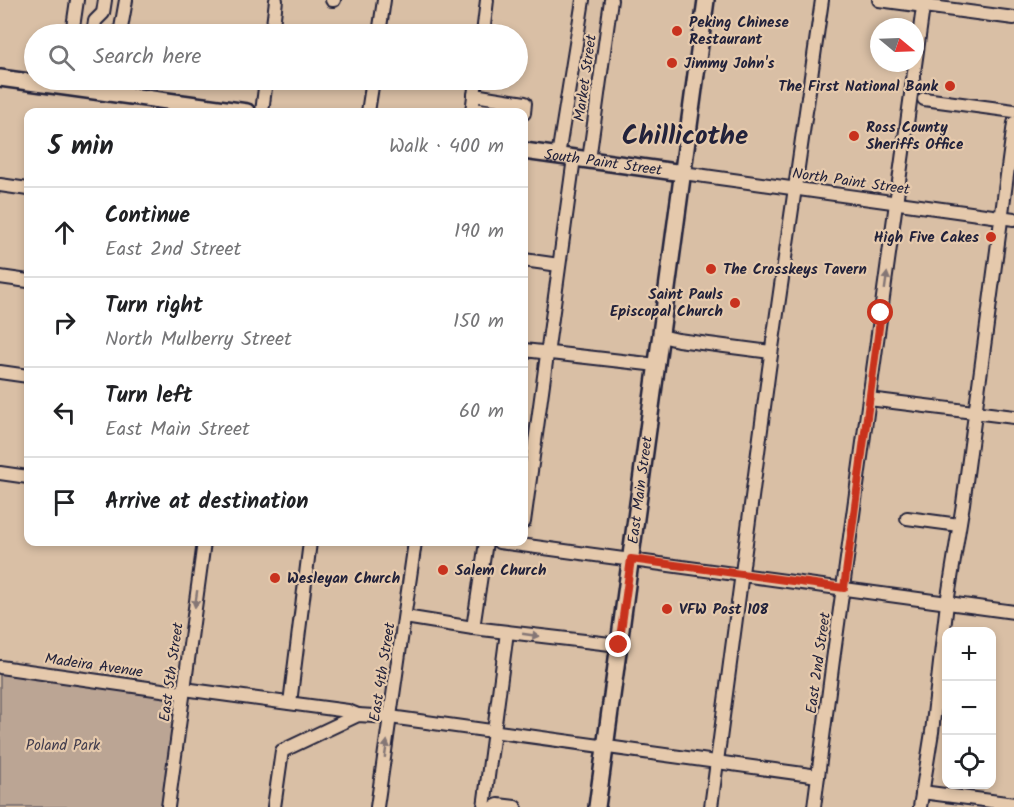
<!DOCTYPE html>
<meta charset="utf-8">
<style>
:root{--surface:#fff;--page:#f6f6f6;--text:#202124;--muted:#757577;--line:#e0e0e0}
body{margin:0;font-family:Kalam,sans-serif;background:var(--page);color:var(--text)}
.controls{position:absolute;right:18px;bottom:18px;display:grid;overflow:hidden;border-radius:12px;box-shadow:0 3px 9px #0003}
.controls button{width:54px;height:54px;display:grid;place-items:center;padding:0;border:0;border-bottom:2px solid var(--line);background:var(--surface);color:var(--text);font:30px sans-serif}
.compass{position:absolute;left:870px;top:18px;width:54px;height:54px;border-radius:50%;background:var(--surface);box-shadow:0 3px 9px #0003;rotate:109deg}
.stop{position:absolute;width:18px;height:18px;margin:-14px;border:4px solid #c8321e;border-radius:50%;background:#fff}
.stop.end{background:#c8321e;border-color:#fff;box-shadow:0 2px 6px #0008}
.list{margin:0;padding:0;list-style:none}
h2{display:flex;justify-content:space-between;align-items:center;height:78px;margin:0;padding:0 24px;font-size:26px}
h2 small{font-size:20px;font-weight:400;color:var(--muted)}
.list li{display:grid;grid-template-columns:39px 1fr auto;gap:18px;align-items:center;box-sizing:border-box;height:90px;padding:0 24px;border-top:2px solid var(--line)}
.list b{display:block;font-size:22px;white-space:nowrap}
.list p{margin:0;font-size:20px;white-space:nowrap;color:var(--muted)}
.list em{font-size:20px;font-style:normal;color:var(--muted)}
.icon{flex:none;width:33px;height:33px;fill:none;stroke:currentColor;stroke-width:2;stroke-linecap:round;stroke-linejoin:round}
.map{position:relative;flex:none;width:1014px;height:807px;overflow:hidden}
.search{position:absolute;background:var(--surface);box-shadow:0 3px 9px #0003;left:24px;top:24px;width:504px;height:66px;display:flex;align-items:center;gap:15px;box-sizing:border-box;padding:0 21px;border-radius:33px;color:var(--muted);font-size:22px}
.panel{position:absolute;background:var(--surface);box-shadow:0 3px 9px #0003;left:24px;top:108px;width:504px;height:438px;border-radius:12px}
.map>svg:first-child{display:block}
</style>
<div class="map">
<svg width="1014" height="807" viewBox="0 0 1014 807">
<rect width="100%" height="100%" fill="#d9bfa5"/>
<filter id="ink" filterUnits="userSpaceOnUse"><feTurbulence type="fractalNoise" baseFrequency=".0167" numOctaves="2"/><feDisplacementMap in="SourceGraphic" scale="12" xChannelSelector="R" yChannelSelector="G"/><feConvolveMatrix kernelMatrix="1 2 1 2 8 2 1 2 1" color-interpolation-filters="sRGB"/></filter>
<g filter="url(#ink)">
<path fill="#bba594" stroke="#6e6468" stroke-width="1.5" d="M0 673 176 699 162 807H0Z"/>
<g fill="none" stroke-linecap="round" stroke-linejoin="round">
<g stroke="#22223b" stroke-width="16">
<g id="minor">
<path d="M332 0H334"/>
<path d="M879 0 1014 18"/>
<path d="M72 34 77 0"/>
<path d="M93 34 95 21 103 13 105 0"/>
<path d="M120 34 126 0"/>
<path d="M272 34 276 0"/>
<path d="M379 34 384 0"/>
<path d="M483 34 487 0"/>
<path d="M103 93 104 80"/>
<path d="M474 95 525 103 524 113"/>
<path d="M924 99 1014 111"/>
<path d="M472 109 497 112"/>
<path d="M262 112 266 80"/>
<path d="M368 112 373 80"/>
<path d="M472 112 476 80"/>
<path d="M558 156 583 0"/>
<path d="M589 160 611 0"/>
<path d="M683 173 1014 219"/>
<path d="M0 185 28 189"/>
<path d="M524 260 559 265"/>
<path d="M0 277 28 281"/>
<path d="M661 336 678 340 771 352"/>
<path d="M524 350 657 365"/>
<path d="M0 372 28 376"/>
<path d="M869 399 1014 417"/>
<path d="M0 473 28 477"/>
<path d="M907 518 959 525"/>
<path d="M524 522 574 158"/>
<path d="M499 542 1014 612"/>
<path d="M405 617 473 628 619 645"/>
<path d="M473 628 486 542"/>
<path d="M0 667 183 693"/>
<path d="M184 689 348 711 358 715"/>
<path d="M290 703 310 542"/>
<path d="M922 792 1014 804"/>
<path d="M168 807 204 542"/>
<path d="M274 807 282 751 358 715 390 717 818 776"/>
<path d="M377 807 415 542"/>
<path d="M484 807 507 632"/>
<path d="M494 807 498 805 515 807"/>
<path d="M711 807 769 369 822 0"/>
<path d="M814 807 833 660 924 0"/>
<path d="M920 807 932 732 947 603 963 504 1014 123"/>
</g>
</g>
<g stroke="#22223b" stroke-width="20">
<g id="major">
<path d="M0 78 247 112"/>
<path id="s1" d="M524 151 683 173"/>
<path id="s2" d="M597 807 706 0"/>
</g>
</g>
<use href="#minor" stroke="#e5c9ac" stroke-width="12"/>
<use href="#major" stroke="#e5c9ac" stroke-width="15"/>
</g>
<defs><path id="oneway-solid" d="M-6-.8H1V-3.2L6.5 0L1 3.2V.8H-6Z" transform="scale(1.5)"/></defs>
<g fill="#847674">
<use href="#oneway-solid" transform="translate(886 281) rotate(-82)"/>
<use href="#oneway-solid" transform="translate(196 599) rotate(98)"/>
<use href="#oneway-solid" transform="translate(531 635) rotate(8)"/>
<use href="#oneway-solid" transform="translate(386 749) rotate(-82)"/>
</g>
</g>
<g fill="none" stroke-linecap="round" stroke-linejoin="round" filter="url(#ink)">
<path stroke="#c8321e" stroke-width="8" d="M619 645 631 559 844 588 881 313"/>
</g>
<g fill="#c8321e" stroke="#e5c9ac" stroke-width="2">
<circle cx="677" cy="31" r="6"/>
<circle cx="672" cy="63" r="6"/>
<circle cx="950" cy="86" r="6"/>
<circle cx="854" cy="136" r="6"/>
<circle cx="991" cy="237" r="6"/>
<circle cx="711" cy="269" r="6"/>
<circle cx="735" cy="303" r="6"/>
<circle cx="443" cy="570" r="6"/>
<circle cx="275" cy="578" r="6"/>
<circle cx="667" cy="609" r="6"/>
</g>
<g text-anchor="middle" stroke-width="4.5" stroke-linejoin="round" paint-order="stroke">
<g font-size="15" font-weight="bold" fill="#22223b" stroke="#e5c9ac" text-anchor="start">
<text x="689" y="27">Peking Chinese<tspan x="689" dy="17">Restaurant</tspan></text>
<text x="684" y="68">Jimmy John's</text>
<text x="938" y="91" text-anchor="end">The First National Bank</text>
<text x="866" y="132">Ross County<tspan x="866" dy="17">Sheriffs Office</tspan></text>
<text x="979" y="242" text-anchor="end">High Five Cakes</text>
<text x="723" y="274">The Crosskeys Tavern</text>
<text x="723" y="299" text-anchor="end">Saint Pauls<tspan x="723" dy="17">Episcopal Church</tspan></text>
<text x="455" y="575">Salem Church</text>
<text x="287" y="583">Wesleyan Church</text>
<text x="679" y="614">VFW Post 108</text>
</g>
<g font-size="15" fill="#22223b" stroke="#e5c9ac">
<text transform="translate(585 78) rotate(-82)" y="5">Market Street</text>
<text dy="5" stroke="none"><textPath href="#s1" startOffset="80">South Paint Street</textPath></text>
<text transform="translate(851 181) rotate(8)" y="5">North Paint Street</text>
<text dy="5" stroke="none"><textPath href="#s2" startOffset="320">East Main Street</textPath></text>
<text transform="translate(818 663) rotate(-82)" y="5">East 2nd Street</text>
<text transform="translate(94 665) rotate(8)" y="5">Madeira Avenue</text>
<text transform="translate(171 672) rotate(-82)" y="5">East 5th Street</text>
<text transform="translate(382 672) rotate(-81)" y="5">East 4th Street</text>
</g>
<g font-size="15" fill="#413c4d" stroke="#e5c9ac">
<text x="63" y="750">Poland Park</text>
</g>
<g font-size="27" font-weight="bold" fill="#22223b" stroke="#e5c9ac">
<text x="685" y="144">Chillicothe</text>
</g>
</g>
</svg>
<div class="controls">
<button>+</button>
<button>−</button>
<button><svg class="icon" aria-label="locate" viewBox="0 0 24 24"><circle cx="12" cy="12" r="6"/><path d="M12 2v4M12 18v4M2 12h4M18 12h4"/></svg></button>
</div>
<svg class="compass" viewBox="-18 -18 36 36"><path d="M0-13l5 13h-10z" fill="#e53935"/><path d="M0 13l5-13h-10z" fill="#757577"/></svg>
<div class="stop" style="left:881px;top:313px"></div>
<div class="stop end" style="left:619px;top:645px"></div>
<div class="search"><svg class="icon" aria-label="search" viewBox="0 0 24 24"><circle cx="10" cy="10" r="6"/><path d="M15 15l6 6"/></svg>Search here</div>
<section class="panel">
<h2>5 min<small>Walk · 400 m</small></h2>
<ul class="list">
<li><svg class="icon" aria-label="ahead" viewBox="0 0 24 24"><path d="M12 20V5M6 11l6-6 6 6"/></svg><div><b>Continue</b><p>East 2nd Street</p></div><em>190 m</em></li>
<li><svg class="icon" aria-label="right" viewBox="0 0 24 24"><path d="M7 20v-9h11M14 6l5 5-5 5"/></svg><div><b>Turn right</b><p>North Mulberry Street</p></div><em>150 m</em></li>
<li><svg class="icon" aria-label="left" viewBox="0 0 24 24"><path d="M17 20v-9H6M10 6l-5 5 5 5"/></svg><div><b>Turn left</b><p>East Main Street</p></div><em>60 m</em></li>
<li><svg class="icon" aria-label="arrive" viewBox="0 0 24 24"><path d="M6 21V4h12l-3 4 3 4H6"/></svg><div><b>Arrive at destination</b></div></li>
</ul>
</section>
</div>
